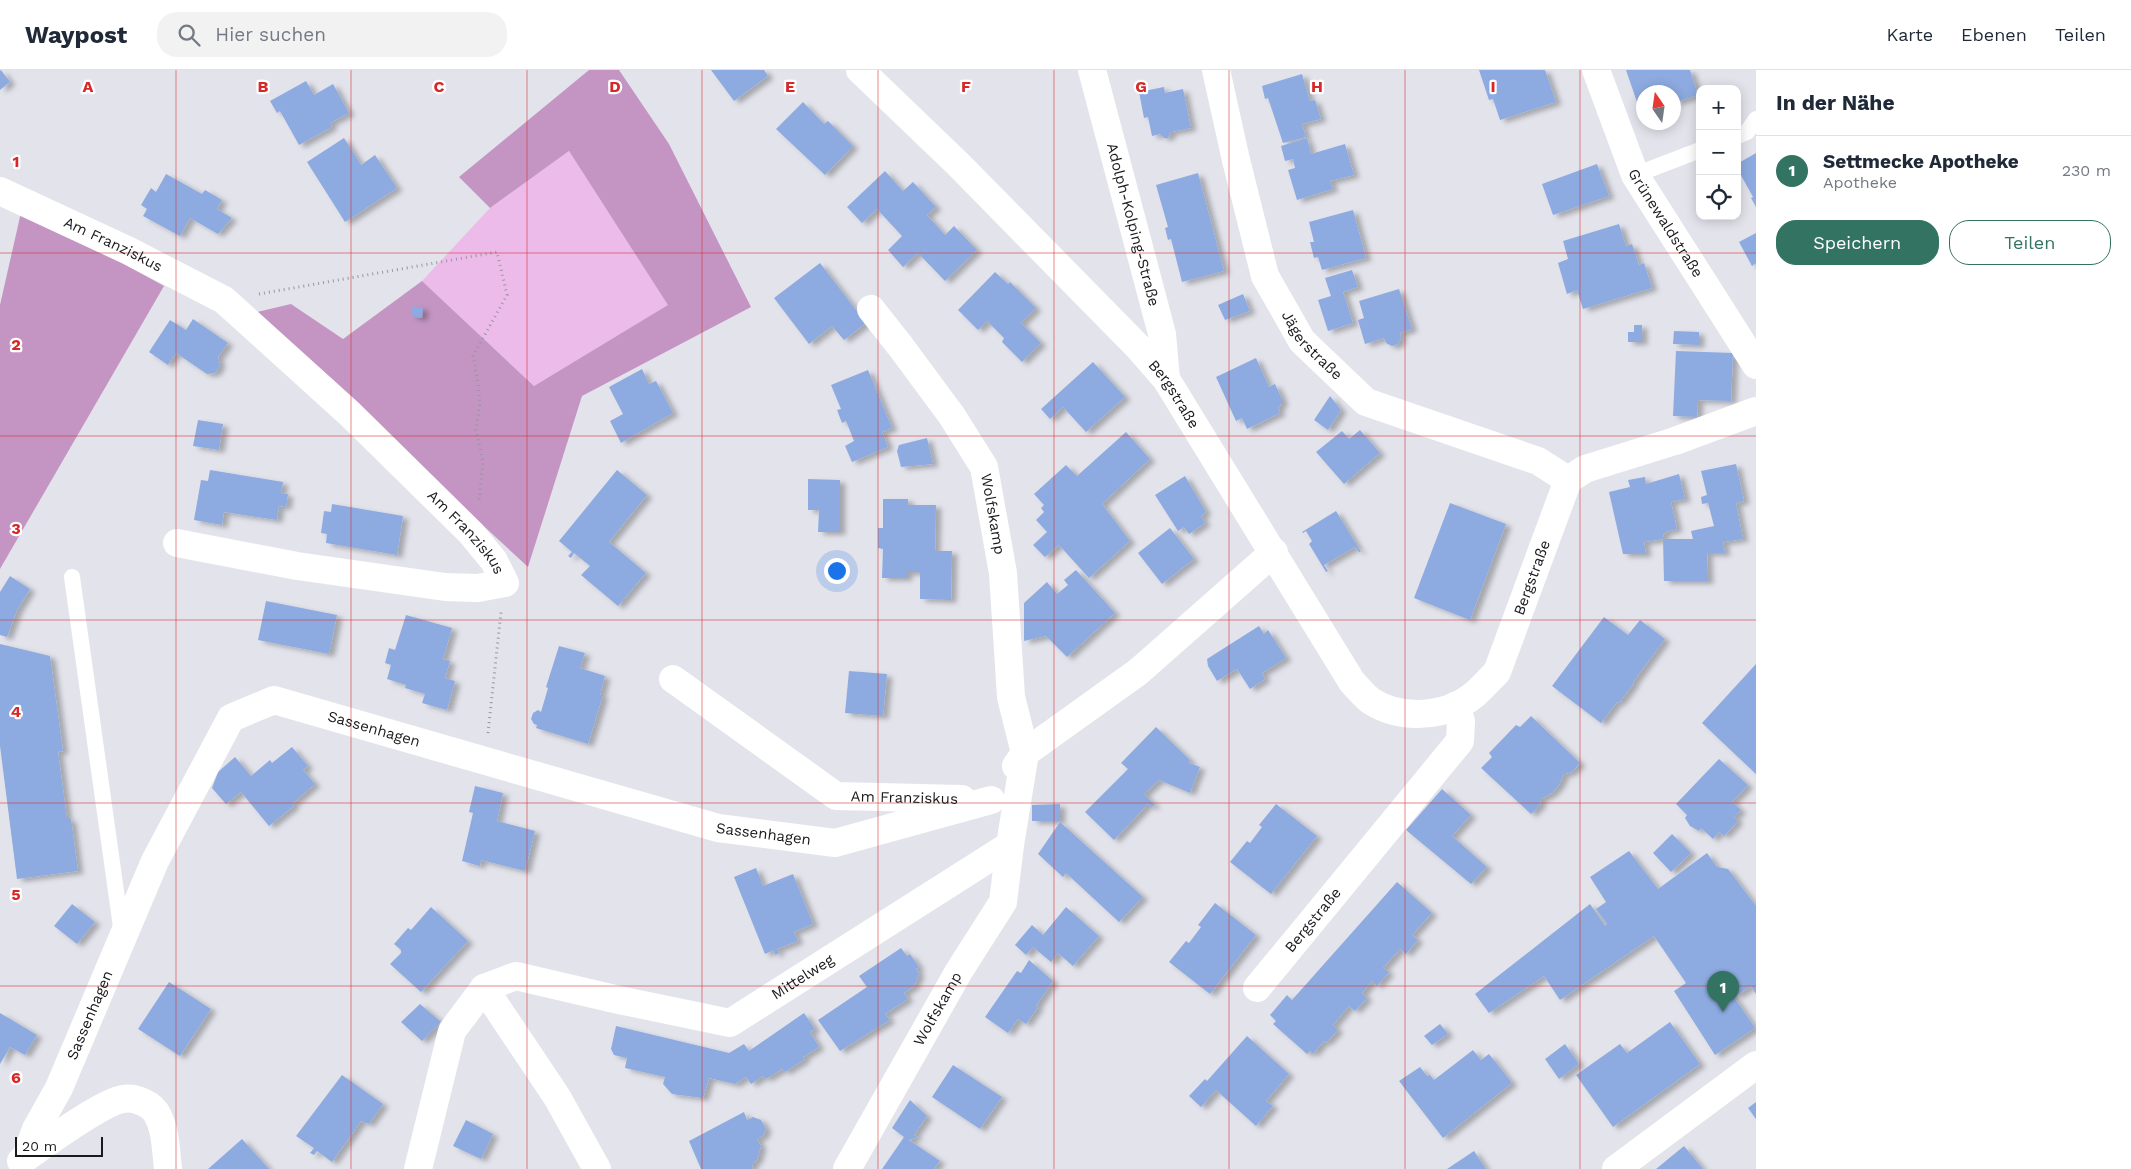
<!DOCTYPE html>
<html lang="de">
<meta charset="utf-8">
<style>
:root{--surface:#fff;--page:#f2f2f3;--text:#1f2937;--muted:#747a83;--line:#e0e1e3;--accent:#337362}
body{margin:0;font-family:"Work Sans",sans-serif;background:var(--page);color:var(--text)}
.controls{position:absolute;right:15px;top:15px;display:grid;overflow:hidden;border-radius:10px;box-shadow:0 2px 12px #0003}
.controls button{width:45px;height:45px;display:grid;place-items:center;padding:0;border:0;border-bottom:1px solid var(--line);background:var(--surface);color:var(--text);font:25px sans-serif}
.compass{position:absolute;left:1636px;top:15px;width:45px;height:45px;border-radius:50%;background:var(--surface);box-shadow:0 2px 12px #0003;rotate:347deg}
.scale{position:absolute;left:15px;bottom:12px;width:88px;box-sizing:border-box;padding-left:5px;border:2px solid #1a1a1d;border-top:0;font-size:14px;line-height:18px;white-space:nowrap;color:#1a1a1d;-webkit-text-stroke:4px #fff;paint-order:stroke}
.you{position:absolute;left:836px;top:500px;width:18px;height:18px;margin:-12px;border:4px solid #fff;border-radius:50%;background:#1a73e8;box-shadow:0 0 0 8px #1a73e833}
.badge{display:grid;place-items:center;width:32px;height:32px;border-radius:50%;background:var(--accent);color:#fff;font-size:16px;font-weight:700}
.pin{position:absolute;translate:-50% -41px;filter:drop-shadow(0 1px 2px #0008)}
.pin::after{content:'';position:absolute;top:26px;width:18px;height:15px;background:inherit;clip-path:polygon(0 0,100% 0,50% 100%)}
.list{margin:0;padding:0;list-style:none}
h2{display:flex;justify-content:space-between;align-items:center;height:65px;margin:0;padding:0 20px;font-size:21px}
h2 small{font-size:16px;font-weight:400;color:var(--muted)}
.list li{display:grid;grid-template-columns:32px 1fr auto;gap:15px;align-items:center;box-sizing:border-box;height:70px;padding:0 20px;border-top:1px solid var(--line)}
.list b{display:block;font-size:19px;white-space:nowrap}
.list p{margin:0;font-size:16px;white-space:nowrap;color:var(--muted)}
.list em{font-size:16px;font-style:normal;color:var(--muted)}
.actions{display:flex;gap:10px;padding:15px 20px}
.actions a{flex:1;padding:11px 0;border:1px solid var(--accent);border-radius:20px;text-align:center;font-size:18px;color:var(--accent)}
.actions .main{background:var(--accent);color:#fff}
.icon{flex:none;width:28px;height:28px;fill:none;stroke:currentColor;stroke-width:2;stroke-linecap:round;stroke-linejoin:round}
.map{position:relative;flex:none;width:1756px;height:1099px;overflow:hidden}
header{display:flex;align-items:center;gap:30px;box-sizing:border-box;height:70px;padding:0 25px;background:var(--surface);border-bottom:1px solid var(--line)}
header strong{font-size:24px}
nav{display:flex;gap:28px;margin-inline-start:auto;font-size:18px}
.search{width:350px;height:45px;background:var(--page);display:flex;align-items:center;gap:12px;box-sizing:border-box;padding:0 18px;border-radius:20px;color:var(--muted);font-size:19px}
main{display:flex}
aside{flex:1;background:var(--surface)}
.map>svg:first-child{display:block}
</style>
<header>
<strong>Waypost</strong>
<div class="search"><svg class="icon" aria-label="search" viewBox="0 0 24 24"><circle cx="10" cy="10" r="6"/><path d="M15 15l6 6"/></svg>Hier suchen</div>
<nav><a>Karte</a><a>Ebenen</a><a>Teilen</a></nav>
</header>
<main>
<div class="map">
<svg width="1756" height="1099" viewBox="0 0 1756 1099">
<defs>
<filter id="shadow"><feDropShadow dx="5.5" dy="3" stdDeviation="2.5" flood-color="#0004"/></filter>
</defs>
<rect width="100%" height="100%" fill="#e3e3ec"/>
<path fill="#ecbbea" d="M569 81 669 235 534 316 422 211 490 138Z"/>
<g fill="#c495c3">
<path d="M589 0H619L669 74 751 237 582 326 528 497 253 243 291 234 343 269 422 211 534 316 668 235 569 81 490 138 459 107Z"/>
<path d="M22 138 164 216 0 499V235Z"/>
</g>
<g fill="#8dabe0" filter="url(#shadow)">
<path d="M1 0 10 12 0 20V1Z"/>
<path d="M711 0H764L768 6 734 31Z"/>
<path d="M1479 0H1545L1556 32 1500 50 1493 29 1489 30Z"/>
<path d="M1626 0H1690L1698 25 1674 33V22H1644V34L1638 35Z"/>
<path d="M1302 4 1310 31 1315 30 1321 49 1302 54 1306 67 1283 73 1268 28 1265 29 1262 16Z"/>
<path d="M306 11 314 25 333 14 349 43 330 53 332 57 299 75 280 41 277 43 270 31Z"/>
<path d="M1164 17 1165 23 1183 19 1191 58 1171 62 1168 68H1164L1160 64 1152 66 1148 47 1144 48 1139 22Z"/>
<path d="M803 32 824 54 828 51 853 76 825 105 776 59Z"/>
<path d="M344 68 361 95 375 85 397 118 345 152 307 92Z"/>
<path d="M1307 68 1311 84 1345 74 1354 105 1330 111 1333 119 1297 130 1288 100 1295 98 1293 89 1285 91 1281 76Z"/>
<path d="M1756 83V137L1751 128 1753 127 1737 98V94Z"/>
<path d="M1597 94 1609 126 1553 145 1542 114Z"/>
<path d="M885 101 903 121 913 112 936 137 927 145 945 165 954 156 977 180 945 211 918 183 903 197 888 180 902 166 877 139 862 153 847 137Z"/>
<path d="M1198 103 1224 201 1182 212 1171 169 1168 170 1165 158 1168 157 1156 115Z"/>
<path d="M166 104 202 124 205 120 222 130 217 139 232 148 218 164 190 148 180 166 143 146 147 139 141 135 151 118 156 122Z"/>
<path d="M1353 140 1366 188 1322 200 1318 187 1314 188 1310 172H1314L1309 152Z"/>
<path d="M1619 154 1626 176 1632 174 1639 195 1644 193 1652 218 1583 239 1577 220 1567 224 1558 193 1568 189 1563 171Z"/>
<path d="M1756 163V193L1752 196 1739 172Z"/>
<path d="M820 193 866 253 844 270 832 256 809 274 774 228Z"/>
<path d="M1352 200 1358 217 1343 222 1353 253 1328 261 1318 230 1331 226 1325 208Z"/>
<path d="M995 202 1008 214 1010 212 1036 238 1021 253 1041 273 1022 292 1002 272 1004 268 987 251 978 260 958 240Z"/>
<path d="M1399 219 1412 259 1400 263 1401 268 1398 274 1392 276 1386 273 1384 268 1365 274 1358 250 1364 248 1359 231Z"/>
<path d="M1243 224 1250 241 1225 250 1218 235Z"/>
<path d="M413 236 423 238 422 248 411 246Z"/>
<path d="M193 249 228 273 218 287 220 295 215 303 207 304 176 283 168 295 149 282 170 250 186 260Z"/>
<path d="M1634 255H1642V272H1628V262H1634Z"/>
<path d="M1674 261 1699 262V275L1673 274Z"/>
<path d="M1676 281 1733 283 1731 331 1698 330 1697 347 1673 346Z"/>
<path d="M1256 288 1269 317 1275 314 1282 329V333L1278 338 1280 343 1247 359 1242 348 1236 351 1216 307Z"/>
<path d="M1093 292 1125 327 1086 362 1063 337 1050 349 1041 339Z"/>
<path d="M642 299 649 314 656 311 673 343 621 373 610 351 623 344 609 317Z"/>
<path d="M868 300 892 358 882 362 888 377 852 392 845 376 854 371 846 351 842 353 837 340 841 339 831 315Z"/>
<path d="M1330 326 1341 340 1328 360 1314 350Z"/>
<path d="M198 350 223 354 219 380 193 376Z"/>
<path d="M1360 360 1380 383 1344 414 1316 382 1342 361 1349 369Z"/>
<path d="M1126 362 1150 389 1102 434 1130 471 1089 508 1059 475 1045 487 1033 475 1047 462 1036 450 1044 442 1041 438 1044 435 1034 424 1066 395 1077 406Z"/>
<path d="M927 368 933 394 901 397 897 381 899 375Z"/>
<path d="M1736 394 1744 431 1736 433 1743 469 1723 472 1725 483H1707L1708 511H1664L1663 469 1644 472 1646 484H1623L1609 422 1630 417 1628 410 1645 407 1646 414 1679 404 1685 429 1671 432 1677 459 1665 462 1666 463 1663 464 1664 469H1693L1691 461 1714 456 1708 433 1702 434 1701 427 1707 425 1701 401Z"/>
<path d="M210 400 283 412 281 423 288 424 286 437 279 436 277 450 224 442 222 455 194 450 201 410 208 411Z"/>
<path d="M617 400 647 425 609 472 646 503 618 536 581 505 590 496 574 483 571 488 568 486 572 482 559 471Z"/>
<path d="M1185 406 1206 442 1201 446 1205 453 1189 464 1184 457 1178 461 1155 425Z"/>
<path d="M808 409 840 410V462H818L819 440H808Z"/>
<path d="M883 429H908V435H936L935 481H952L951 530 920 529V502H907V508H882L883 479 878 478V458H883Z"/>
<path d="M1450 433 1506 454 1470 550 1414 528Z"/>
<path d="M332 434 403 446 397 485 326 473 327 464 321 463 324 441 331 442Z"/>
<path d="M1336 441 1361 482H1359L1355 477 1324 495 1328 501 1326 502 1309 474 1312 471 1306 461 1303 463 1302 462Z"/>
<path d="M1170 458 1194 489 1162 514 1138 483Z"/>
<path d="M1076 500 1115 543 1067 587 1046 566 1024 571V533L1047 512 1057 524 1068 515 1064 510Z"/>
<path d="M10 506 30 519 17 540 7 567 0 565V522Z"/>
<path d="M266 531 337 545 329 584 258 570Z"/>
<path d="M406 545 452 558 443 589 450 591 445 608 455 611 447 640 422 633 425 624 405 618 406 615 387 609 391 595 385 593 389 578 395 580Z"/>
<path d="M1604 547 1628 565 1640 550 1665 569 1633 612 1634 613 1619 633 1617 632 1601 653 1552 616Z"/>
<path d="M1259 556 1264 564 1268 560 1286 588 1262 603 1265 609 1250 619 1237 599 1217 611 1208 596 1207 589Z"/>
<path d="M0 574 50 586 63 681 58 682 67 749H71L78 801 17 809 0 676Z"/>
<path d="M559 576 585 583 580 598 605 606 600 625H603L588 674 536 658 537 655 534 654 531 649 533 643 538 640 541 642 548 618 546 617Z"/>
<path d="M1756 594V704L1702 653Z"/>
<path d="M849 601 887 604 883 646 845 643Z"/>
<path d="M1531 646 1580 693 1572 702 1564 704 1559 715 1552 723 1541 729 1540 735 1531 744 1481 698 1492 687 1489 683 1516 655 1520 657Z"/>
<path d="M1156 657 1190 690 1189 693 1200 697 1190 723 1159 710 1144 724 1155 735 1151 737 1148 734 1114 770 1085 742 1128 699 1121 693Z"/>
<path d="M292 677 308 696 303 700 315 714 292 734 294 736 269 756 241 722 226 734 212 718 218 702 235 687 251 706 270 690 272 693Z"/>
<path d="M1719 689 1748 715 1732 732 1741 740 1734 747 1738 751 1724 766 1719 762 1713 769 1701 758 1699 761 1690 756 1685 748 1687 745 1676 734Z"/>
<path d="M475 716 503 723 497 751 535 761 525 801 481 790 480 796 462 791 473 743 469 742Z"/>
<path d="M1442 719 1471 745 1452 766 1487 797 1471 814 1406 760Z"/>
<path d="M1060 734V751H1032V735Z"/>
<path d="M1276 734 1317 766 1271 824 1230 792 1247 771 1250 773 1262 757 1259 755Z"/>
<path d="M1060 752 1143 827 1119 852 1066 803 1063 807 1038 784Z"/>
<path d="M1672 764 1691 783 1671 802 1653 783Z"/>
<path d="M1629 781 1658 819 1707 783 1717 797 1728 799 1756 836V924L1751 916 1736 926 1732 920 1730 921 1755 958 1715 985 1674 921 1686 913 1654 866 1560 930 1544 906 1489 943 1475 924 1590 834 1605 856 1607 854 1596 839 1606 832 1590 807Z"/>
<path d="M756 798 763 816 793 804 813 854 794 862 798 871 777 879 779 883 775 885 774 880 765 884 734 807Z"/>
<path d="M1397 812 1432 843 1412 865 1418 870 1406 884 1400 879 1383 898 1389 902 1377 916 1372 911 1362 923 1367 928 1355 941 1349 936 1333 955 1338 960 1326 973 1324 971 1313 984 1310 981 1307 984 1273 954 1276 951 1270 945 1287 925 1292 930Z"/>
<path d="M1215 833 1256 865 1210 924 1169 892 1186 871 1189 873 1201 857 1198 855Z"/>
<path d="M72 834 95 852 77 874 54 856Z"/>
<path d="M431 837 468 871 421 922 390 894 401 883V880L394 874 408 858 411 860Z"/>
<path d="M1066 837 1099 866 1073 896 1058 883 1051 892 1033 877 1026 885 1015 875 1032 855 1043 865Z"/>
<path d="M901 878 907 886 910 884 919 897 916 899 919 904 914 916 904 923 908 929 885 944 890 950 840 981 818 950 867 917 859 906Z"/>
<path d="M1029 890 1053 911 1036 936 1038 937 1026 954 1018 949 1008 963 985 947 1017 901 1021 903Z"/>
<path d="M169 912 211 939 180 986 138 959Z"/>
<path d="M420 934 441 952 422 971 401 952Z"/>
<path d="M0 943 37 965 25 985 10 977 0 994Z"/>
<path d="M804 943 815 959 810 962 819 977 803 987 805 989 785 1002 782 999 766 1009 763 1006 751 1014 746 1007 735 1014 709 1008 703 1028 672 1024 663 1014 665 1007 625 998 627 988 614 985 611 979 616 956 729 983 744 974 749 981Z"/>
<path d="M1670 952 1700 994 1613 1057 1576 1005 1620 974 1627 983Z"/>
<path d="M1440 954 1448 964 1432 975 1424 966Z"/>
<path d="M1247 966 1289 1004 1266 1031 1273 1036 1256 1056 1216 1020 1201 1037 1189 1026 1205 1009 1207 1011Z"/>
<path d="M1565 974 1579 994 1559 1009 1545 989Z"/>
<path d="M1473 980 1481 990 1489 984 1512 1013 1443 1068 1399 1011 1420 997 1427 1006 1430 1005 1434 1010Z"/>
<path d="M953 995 1002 1027 980 1059 932 1027Z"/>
<path d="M342 1005 383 1034 369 1054 361 1051 332 1092 317 1081 314 1085 310 1083 314 1078 296 1066Z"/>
<path d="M910 1030 927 1046 914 1065 918 1067 909 1070 940 1091 934 1099H882L904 1067 892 1058Z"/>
<path d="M1756 1032V1049L1748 1038Z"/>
<path d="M744 1042 747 1050 753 1047 761 1050 766 1059 763 1066 757 1069 761 1076 757 1090 753 1093 752 1099H701L689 1071Z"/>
<path d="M466 1050 493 1064 481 1089 453 1076Z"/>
<path d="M242 1069 269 1099H208Z"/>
<path d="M1684 1076 1703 1099H1656Z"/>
<path d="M1474 1081 1486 1099H1447Z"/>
</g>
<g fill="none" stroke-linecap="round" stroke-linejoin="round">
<g stroke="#97979e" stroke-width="3" stroke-dasharray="1 4" stroke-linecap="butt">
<path d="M259 224 497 182 507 225 473 286 478 312 480 333 476 360 483 391 479 432"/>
<path d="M488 663 501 542"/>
</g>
<g stroke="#fff" stroke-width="16">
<path d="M1737 66 1747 62 1756 49"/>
<path d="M1635 105 1700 80"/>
<path d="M72 507 122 864"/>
</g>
<g stroke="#fff" stroke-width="28">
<path id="s1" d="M860 0 959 95 1139 278 1166 309 1352 612C1358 618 1364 626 1371 631 1402 651 1448 647 1475 624 1483 617 1490 609 1497 602L1568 410 1585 399 1675 371 1756 341"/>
<path id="s2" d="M1092 0 1162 264 1166 309"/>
<path id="s3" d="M1216 0 1236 90 1265 206 1302 271 1366 332 1538 391 1568 410"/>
<path id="s4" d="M1596 0 1635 105 1756 295"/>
<path id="s5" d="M0 121 129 181 224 230 350 344 471 463 494 491 505 513 478 518 445 517 297 496 177 473"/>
<path id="s6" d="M673 609 836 726 962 729"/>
<path d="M1016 696 1025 683 1138 602 1274 482"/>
<path d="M484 918 557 1027 597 1099"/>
<path id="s7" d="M1257 918 1460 671 1461 651 1455 636"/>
<path id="s8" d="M25 1089 36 1059 59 1018 155 791 231 648 274 630 718 758 835 773 991 730"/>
<path d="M21 1091C43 1076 100 1033 123 1029 135 1027 153 1034 158 1046 166 1062 166 1082 168 1099"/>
<path id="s9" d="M418 1099 452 961 484 918 516 906 619 930 730 953 1010 775 1025 683 1011 627 1003 503 984 397 952 346 901 277 871 239"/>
<path id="s10" d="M847 1099 959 901 1003 832 1010 775"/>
</g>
<path stroke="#fff" stroke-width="28" d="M1616 1099 1756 995"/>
</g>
<path fill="none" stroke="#d62828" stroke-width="1" stroke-opacity="0.55" d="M176 0V1099M351 0V1099M527 0V1099M702 0V1099M878 0V1099M1054 0V1099M1229 0V1099M1405 0V1099M1580 0V1099M0 183H1756M0 366H1756M0 550H1756M0 733H1756M0 916H1756"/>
<g text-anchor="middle" stroke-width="4.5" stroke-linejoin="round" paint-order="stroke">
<g font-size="15" fill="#1a1a1d" stroke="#fff">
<text dy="5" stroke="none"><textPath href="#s4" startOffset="169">Grünewaldstraße</textPath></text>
<text dy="5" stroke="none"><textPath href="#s2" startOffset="160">Adolph-Kolping-Straße</textPath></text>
<text dy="5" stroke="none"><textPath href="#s5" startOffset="125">Am Franziskus</textPath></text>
<text dy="5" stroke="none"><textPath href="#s3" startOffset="296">Jägerstraße</textPath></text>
<text dy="5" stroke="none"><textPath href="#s1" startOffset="452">Bergstraße</textPath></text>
<text transform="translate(993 444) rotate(80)" y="5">Wolfskamp</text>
<text dy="5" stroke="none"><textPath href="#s5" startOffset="585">Am Franziskus</textPath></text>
<text dy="5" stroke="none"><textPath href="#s1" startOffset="1060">Bergstraße</textPath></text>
<text dy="5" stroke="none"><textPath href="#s8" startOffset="638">Sassenhagen</textPath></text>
<text dy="5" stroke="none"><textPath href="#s6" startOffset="269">Am Franziskus</textPath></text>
<text dy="5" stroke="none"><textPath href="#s8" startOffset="1042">Sassenhagen</textPath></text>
<text dy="5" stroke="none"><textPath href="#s7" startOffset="88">Bergstraße</textPath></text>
<text dy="5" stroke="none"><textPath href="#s9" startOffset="535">Mittelweg</textPath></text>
<text dy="5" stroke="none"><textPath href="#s10" startOffset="184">Wolfskamp</textPath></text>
<text dy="5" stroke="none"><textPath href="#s8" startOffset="158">Sassenhagen</textPath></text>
</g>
</g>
<g font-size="16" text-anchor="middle" font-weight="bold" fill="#d62828" stroke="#fff" stroke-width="4.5" stroke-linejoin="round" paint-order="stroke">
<text x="88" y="22">A</text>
<text x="263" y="22">B</text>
<text x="439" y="22">C</text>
<text x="615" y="22">D</text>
<text x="790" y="22">E</text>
<text x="966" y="22">F</text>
<text x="1141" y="22">G</text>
<text x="1317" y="22">H</text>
<text x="1493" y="22">I</text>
<text x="16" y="97">1</text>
<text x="16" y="280">2</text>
<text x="16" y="464">3</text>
<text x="16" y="647">4</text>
<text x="16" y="830">5</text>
<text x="16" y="1013">6</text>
</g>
</svg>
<div class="controls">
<button>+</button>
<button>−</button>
<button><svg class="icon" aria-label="locate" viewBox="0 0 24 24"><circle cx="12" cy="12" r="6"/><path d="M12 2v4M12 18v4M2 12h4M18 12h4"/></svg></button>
</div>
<svg class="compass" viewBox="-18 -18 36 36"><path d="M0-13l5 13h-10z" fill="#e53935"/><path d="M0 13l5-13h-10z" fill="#747a83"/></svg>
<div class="scale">20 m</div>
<div class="you"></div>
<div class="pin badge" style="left:1723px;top:942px">1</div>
</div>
<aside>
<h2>In der Nähe<small></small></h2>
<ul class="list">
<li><span class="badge">1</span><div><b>Settmecke Apotheke</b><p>Apotheke</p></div><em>230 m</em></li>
</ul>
<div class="actions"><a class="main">Speichern</a><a>Teilen</a></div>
</aside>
</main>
